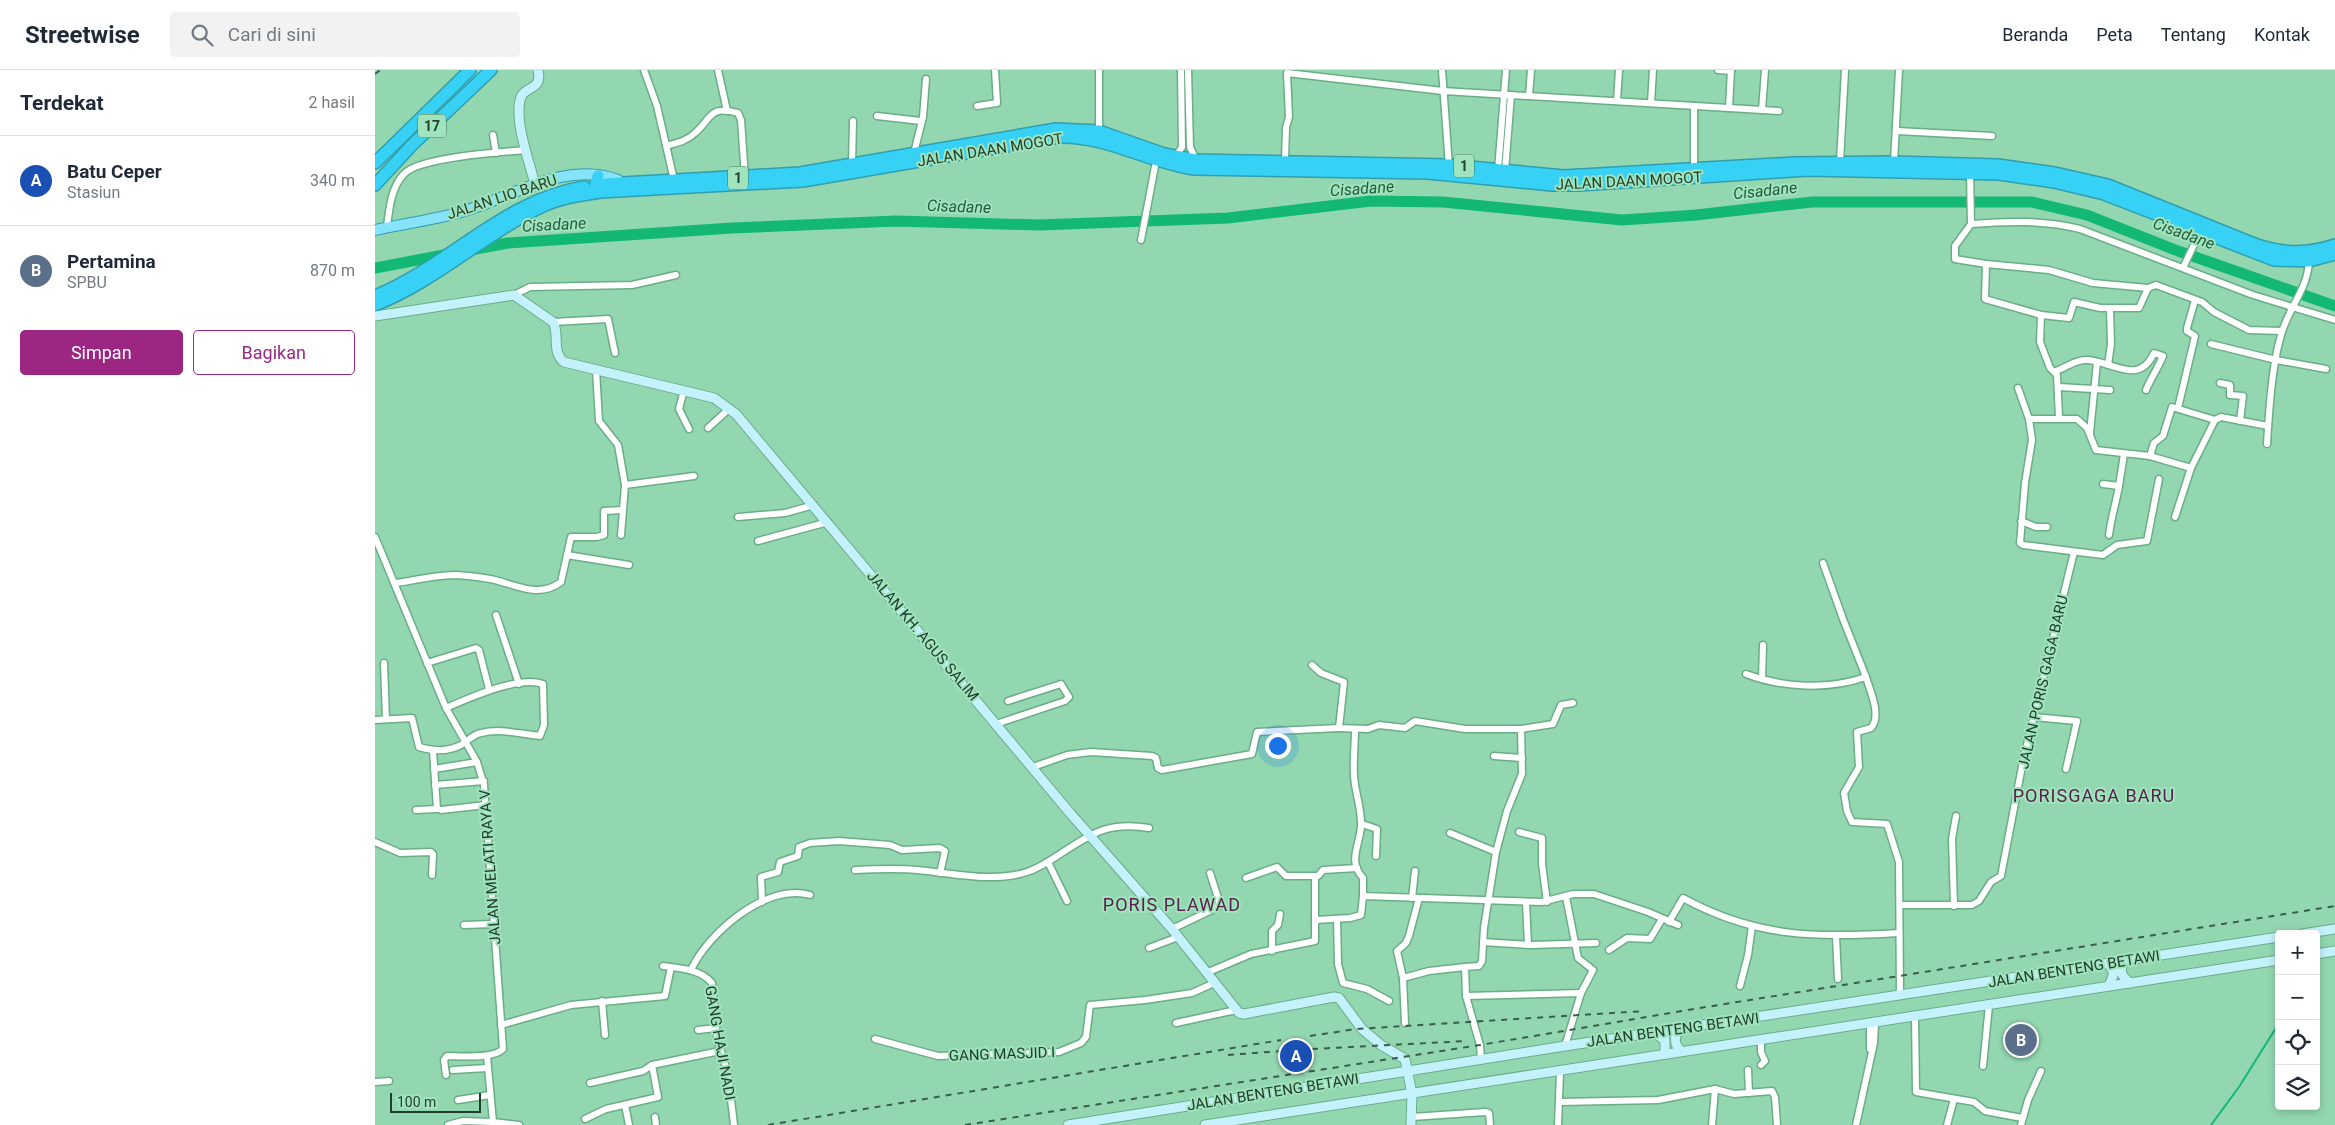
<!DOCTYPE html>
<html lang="id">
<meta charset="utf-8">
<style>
:root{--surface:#fff;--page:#f2f2f3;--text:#1f2937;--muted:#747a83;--line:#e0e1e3;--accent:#9c2783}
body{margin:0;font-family:Roboto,sans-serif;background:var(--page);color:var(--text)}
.controls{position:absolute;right:15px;bottom:15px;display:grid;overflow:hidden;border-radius:5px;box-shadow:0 2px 8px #0003}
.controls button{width:45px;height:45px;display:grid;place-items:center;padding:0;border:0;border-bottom:1px solid var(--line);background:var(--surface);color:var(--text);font:25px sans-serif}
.scale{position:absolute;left:15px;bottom:12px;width:91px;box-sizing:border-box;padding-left:5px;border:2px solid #223e2e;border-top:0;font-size:14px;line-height:18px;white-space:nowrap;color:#223e2e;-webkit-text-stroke:4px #9fe4bc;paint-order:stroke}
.you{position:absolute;left:902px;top:675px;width:18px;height:18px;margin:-12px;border:4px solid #fff;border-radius:50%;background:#1a73e8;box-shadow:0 0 0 8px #1a73e833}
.badge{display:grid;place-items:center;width:32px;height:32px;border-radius:50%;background:var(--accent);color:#fff;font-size:16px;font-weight:700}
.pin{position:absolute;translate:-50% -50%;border:2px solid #fff;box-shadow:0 1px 5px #0006}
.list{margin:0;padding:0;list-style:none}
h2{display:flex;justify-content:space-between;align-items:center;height:65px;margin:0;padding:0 20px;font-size:21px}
h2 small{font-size:16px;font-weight:400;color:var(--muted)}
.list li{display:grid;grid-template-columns:32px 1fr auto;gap:15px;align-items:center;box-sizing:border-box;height:90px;padding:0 20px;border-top:1px solid var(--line)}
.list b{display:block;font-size:19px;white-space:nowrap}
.list p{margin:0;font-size:16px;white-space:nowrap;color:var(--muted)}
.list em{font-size:16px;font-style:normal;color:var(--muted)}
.actions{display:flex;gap:10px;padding:15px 20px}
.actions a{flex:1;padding:11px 0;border:1px solid var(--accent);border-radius:5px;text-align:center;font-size:18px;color:var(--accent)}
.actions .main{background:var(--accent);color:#fff}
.icon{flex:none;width:28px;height:28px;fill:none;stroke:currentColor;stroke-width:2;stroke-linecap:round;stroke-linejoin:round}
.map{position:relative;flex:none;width:1960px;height:1055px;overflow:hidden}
header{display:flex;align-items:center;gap:30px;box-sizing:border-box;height:70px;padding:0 25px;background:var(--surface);border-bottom:1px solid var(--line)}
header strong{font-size:24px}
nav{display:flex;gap:28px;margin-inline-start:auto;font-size:18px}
.search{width:350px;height:45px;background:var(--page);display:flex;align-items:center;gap:12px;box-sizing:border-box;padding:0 18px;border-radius:5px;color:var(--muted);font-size:19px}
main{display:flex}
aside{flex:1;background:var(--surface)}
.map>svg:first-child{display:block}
</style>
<header>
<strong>Streetwise</strong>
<div class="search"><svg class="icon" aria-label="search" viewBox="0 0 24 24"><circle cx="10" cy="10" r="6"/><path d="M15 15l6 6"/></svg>Cari di sini</div>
<nav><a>Beranda</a><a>Peta</a><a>Tentang</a><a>Kontak</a></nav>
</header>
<main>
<aside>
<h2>Terdekat<small>2 hasil</small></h2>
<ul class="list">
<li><span class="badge" style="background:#1a4fb4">A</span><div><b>Batu Ceper</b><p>Stasiun</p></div><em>340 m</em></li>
<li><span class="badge" style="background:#5c6f8a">B</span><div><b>Pertamina</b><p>SPBU</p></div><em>870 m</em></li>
</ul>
<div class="actions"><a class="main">Simpan</a><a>Bagikan</a></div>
</aside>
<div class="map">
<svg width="1960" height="1055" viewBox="0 0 1960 1055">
<rect width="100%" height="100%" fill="#92d7af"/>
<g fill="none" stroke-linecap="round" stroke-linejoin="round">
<path stroke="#13b875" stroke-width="2" d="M1836 1055 1864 1017 1904 953"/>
<g stroke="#13b875" stroke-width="11">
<path d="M95 180 133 173 357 158 521 151 664 155 853 148 996 131 1068 132 1247 150 1321 145 1437 132H1657L1712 145 1803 181 1960 236"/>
<path d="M0 198 74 184"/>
</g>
<g stroke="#6aad87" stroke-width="9">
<g id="street">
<path d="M269 0 282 36 299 110"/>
<path d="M343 0 352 41"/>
<path d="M724 0V61"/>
<path d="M813 0 815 77 821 90"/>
<path d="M1067 0 1074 96"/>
<path d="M1343 0 1356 1"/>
<path d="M1154 26 1156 0"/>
<path d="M1242 31 1244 0"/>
<path d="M1276 33 1278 0"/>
<path d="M602 36 622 33 620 0"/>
<path d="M1319 36V99"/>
<path d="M1354 38 1356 0"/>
<path d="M1387 40 1390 0"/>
<path d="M502 46 546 51"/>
<path d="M1522 61 1617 66"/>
<path d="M118 65 121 83"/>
<path d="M291 76C301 73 312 71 320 63 337 48 334 35 363 43L366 50 370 108"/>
<path d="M539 83 548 47 551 9"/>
<path d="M801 86 807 77 806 0"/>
<path d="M910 91 911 57 914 47 912 3 1068 21 1404 41"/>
<path d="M1465 92 1470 0"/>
<path d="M1519 92 1524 0"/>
<path d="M477 95 478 51"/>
<path d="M1123 100 1131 0"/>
<path d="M1130 101 1136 25"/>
<path d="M1595 102 1596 154 1580 176V189L1611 194 1610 229 1666 245 1665 272 1675 298 1682 305 1684 347"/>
<path d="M1596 154C1633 151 1668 150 1705 159L1878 225 1960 250"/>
<path d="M12 157C14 140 16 116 30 103 47 87 126 82 151 80"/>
<path d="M766 170 781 91"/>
<path d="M1611 194 1674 200 1718 213 1773 218 1781 215 1827 232 1839 242 1874 260 1907 261"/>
<path d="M1808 198 1825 162"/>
<path d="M139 225 155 217 257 215 301 205"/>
<path d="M1666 245 1694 248 1699 232 1725 238H1764L1773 218"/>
<path d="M178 252 233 249 240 283"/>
<path d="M1836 274 1901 290 1951 299"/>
<path d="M1733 295 1736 274 1735 239"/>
<path d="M221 300 224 351 243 375 250 415 246 465"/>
<path d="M1681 301C1690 298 1700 290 1710 290 1735 289 1763 318 1779 283L1788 286C1783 298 1776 308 1771 320"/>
<path d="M1845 313 1855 315V325L1868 326 1865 351"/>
<path d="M1684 317 1735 320"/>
<path d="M1643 318 1654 349 1657 370 1650 413 1645 473 1648 475 1728 485 1742 475 1772 471 1784 409"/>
<path d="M309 320 304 339 314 359"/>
<path d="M1803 338 1820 266 1812 261V258L1820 230"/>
<path d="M1654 349H1702L1712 358 1721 380 1775 386 1816 398"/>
<path d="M333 358 355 338"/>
<path d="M1715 363 1722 292"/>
<path d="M1892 374C1894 341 1897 290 1908 259 1916 235 1933 217 1934 191"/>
<path d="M1775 386 1779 373 1788 366 1797 337 1840 350 1846 347 1893 356"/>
<path d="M1728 414 1744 416 1749 384"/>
<path d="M250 415 319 406"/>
<path d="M363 447 410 443 439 435"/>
<path d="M1800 447 1816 398 1840 350"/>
<path d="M1646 451 1661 457H1672"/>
<path d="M1734 465C1736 448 1741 433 1744 416"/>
<path d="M0 467 71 638 102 692 109 715 128 979C119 989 86 986 72 986L69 990 71 1005"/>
<path d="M383 471 453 452"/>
<path d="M192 485 254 495"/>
<path d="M1448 493 1468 549 1491 607"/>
<path d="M21 513C41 510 61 505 82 505 94 506 108 507 120 510 143 516 165 528 186 512L196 467H222L229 465V441L247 440"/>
<path d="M121 545 144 614"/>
<path d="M9 593 11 649"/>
<path d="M52 593 101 578 104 580 114 619"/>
<path d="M937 595 946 603 969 612 964 658 993 659 1004 655 1030 658 1040 651 1090 659H1146"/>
<path d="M1371 604C1408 618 1453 620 1491 607 1495 621 1507 646 1496 658L1482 662 1484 697 1469 723 1472 741 1477 752 1512 754 1524 792 1525 926"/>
<path d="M1387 609 1388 575"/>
<path d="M1659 647 1702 651 1691 699"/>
<path d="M0 650 37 648 44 677C58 681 73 682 86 675 93 671 97 665 106 663 125 658 145 664 165 666L169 655 168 614C145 605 94 628 71 638"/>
<path d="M621 654 690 631 694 627 686 614 633 631"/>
<path d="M980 659C980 675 978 690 979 706 980 722 986 737 986 753 987 772 971 790 988 808V826"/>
<path d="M1119 686 1147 688"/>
<path d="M658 697 692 685 716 682 777 686 781 688 783 698 787 700 877 684 882 662 964 658"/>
<path d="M59 699 102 692"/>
<path d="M60 715 109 711"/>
<path d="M41 740 62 739 58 681"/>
<path d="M66 740 111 735"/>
<path d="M987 754 1002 759 1001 786"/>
<path d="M1144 762 1167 768V794L1172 832"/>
<path d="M1075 763 1121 782"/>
<path d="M0 772 25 783 56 782 58 784 57 805"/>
<path d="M673 792 692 831"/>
<path d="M480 800C501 799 521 798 542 800 577 803 618 813 652 802 662 799 671 793 679 788 715 765 730 751 774 758"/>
<path d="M871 808 902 797 911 806H943L948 800 982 798"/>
<path d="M1037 828 1040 801"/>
<path d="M387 832 386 807 403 802 405 792 423 786 424 777 435 773 464 771 515 775 527 780 565 778 570 781 565 803"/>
<path d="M1151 832 1153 875"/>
<path d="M1525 835H1597L1604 831 1616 812 1626 806 1648 691 1699 482"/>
<path d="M1579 836 1577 769 1581 746"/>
<path d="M962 849 963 894 968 913 992 919 1014 931"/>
<path d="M940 850V807"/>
<path d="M1294 852 1308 828C1381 868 1443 868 1523 863"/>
<path d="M89 855 118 854"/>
<path d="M797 859 843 837 844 831 835 803"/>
<path d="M1461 866 1463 909"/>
<path d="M1108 872 1157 875 1221 873"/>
<path d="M774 878 803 867"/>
<path d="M1234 880 1252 868 1275 869 1287 849"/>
<path d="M897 881V861L903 855 905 844"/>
<path d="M288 896C304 898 326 899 337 913L342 968 353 1004 359 1055"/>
<path d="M316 900C333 863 392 812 435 825"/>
<path d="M831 903 876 884 940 871V850L975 848 986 845 988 826 1167 832 1198 824H1219L1273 842 1303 855"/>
<path d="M1028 908 1054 901 1090 897"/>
<path d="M1365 916 1373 885 1377 856"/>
<path d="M1091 926 1206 923"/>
<path d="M227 931 230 965"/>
<path d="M1540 947 1541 1022 1599 1032 1610 1041 1647 1048"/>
<path d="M801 953 861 940"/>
<path d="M1030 953 1028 908 1022 881 1031 873 1034 866 1044 828"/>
<path d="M1495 954V979"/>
<path d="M126 955 196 935 290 926 296 897"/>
<path d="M323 960 341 958"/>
<path d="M500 969 563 986 684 982 706 973 711 967 715 935 770 930 817 923 839 913"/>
<path d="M1386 970V982L1390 991 1386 995"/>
<path d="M1190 976 1206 923 1218 900 1203 888 1191 827"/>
<path d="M112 986 118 1052 144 1055"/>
<path d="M1106 989 1105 975 1091 926 1090 897 1104 896 1107 891 1109 858 1121 782 1132 741 1147 704 1146 659 1178 654 1186 635 1198 633"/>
<path d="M1608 996 1614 935"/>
<path d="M78 1000 112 998"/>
<path d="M1373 1000 1374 1023"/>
<path d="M0 1012 14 1011"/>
<path d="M215 1013 268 1001 277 995 345 981"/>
<path d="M83 1030 115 1025"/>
<path d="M1184 1032 1283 1030 1340 1019 1359 1024 1397 1021 1400 1027 1402 1055"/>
<path d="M250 1035 254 1055"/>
<path d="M280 1047 281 1055"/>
<path d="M1037 1047 1110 1042 1114 1043 1115 1055"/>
<path d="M210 1049 231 1039 283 1027 277 995"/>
<path d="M73 1055 88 1051 118 1052"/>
<path d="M1183 1055 1185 1002"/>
<path d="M1337 1055 1340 1019"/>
<path d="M1481 1055 1499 973 1500 953"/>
<path d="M1572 1055 1579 1029"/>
<path d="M1646 1055 1653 1030 1666 1001"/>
</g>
</g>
<g stroke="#6aad87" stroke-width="11">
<g id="secondary">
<path d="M160 114C154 91 140 54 145 30 148 15 168 22 163 0"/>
<path d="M0 246 139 225 178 252C185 264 176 282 189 292L339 328 361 344 695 743 797 859 864 943 869 944 959 927 964 928 987 959 1006 975 1030 989 1037 1024 1036 1055"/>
<path d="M1927 864 1960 859"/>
<path d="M1941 884 1960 881"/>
<path d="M1749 890C1744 901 1746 906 1755 913"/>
<path d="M1733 893 1739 903 1734 916"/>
<path d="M1304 960C1299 967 1299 975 1306 981"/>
<path d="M1281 964 1290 970V984"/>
<path d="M693 1055 1190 976 1904 867"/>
<path d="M830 1055 1904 890"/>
</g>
</g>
<g stroke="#309eaf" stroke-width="12">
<path id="primary" d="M0 160C28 154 58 150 86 142 136 128 189 90 243 110L246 115"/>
</g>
<g stroke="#309eaf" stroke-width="14">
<g id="highway">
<path d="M0 93 95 0"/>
<path d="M230 114 425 103 681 59 724 61 789 84 821 90 1074 95 1189 106 1420 93 1519 92 1623 95 1680 103 1733 115 1882 175C1910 184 1933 184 1960 175"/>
<path d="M0 115 36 76 116 0"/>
<path d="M218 123 223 106"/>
<path d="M0 226C74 196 128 130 209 117"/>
<path d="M0 235C61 211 108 165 166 137 184 128 205 125 225 122L428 111 685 67C732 66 772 92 819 99L1052 103 1177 115H1204L1433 100 1624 104 1679 112 1729 124 1899 190 1934 191 1960 184"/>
</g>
</g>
<use href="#street" stroke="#fff" stroke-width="6"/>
<use href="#secondary" stroke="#c3f1fc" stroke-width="9"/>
<use href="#primary" stroke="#87e3f9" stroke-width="10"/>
<use href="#highway" stroke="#37d1f5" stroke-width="11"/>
<g stroke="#3a5e49" stroke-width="2" stroke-dasharray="6 6" stroke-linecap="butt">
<path d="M0 4 5 0"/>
<path d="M935 966 981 959 1270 941"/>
<path d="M937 979 1092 971"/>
<path d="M853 985 907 981"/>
<path d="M393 1055 906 970"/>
<path d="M590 1055 1105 975 1325 938 1960 836"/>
</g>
</g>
<g text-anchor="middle" stroke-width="4" stroke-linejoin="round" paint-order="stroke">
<g fill="#9fe4bc" stroke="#487059" stroke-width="1">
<rect x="43" y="44.5" width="28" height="23" rx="4"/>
<rect x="1079" y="84.5" width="20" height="23" rx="4"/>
<rect x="353" y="96.5" width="20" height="23" rx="4"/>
</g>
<g font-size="14" font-weight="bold" fill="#223e2e">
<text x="57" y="61">17</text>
<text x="1089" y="101">1</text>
<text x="363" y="113">1</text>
</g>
<g font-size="15" fill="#223e2e" stroke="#9fe4bc">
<text transform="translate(615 80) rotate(-9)" y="5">JALAN DAAN MOGOT</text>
<text transform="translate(1254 111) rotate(-3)" y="5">JALAN DAAN MOGOT</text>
<text transform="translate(127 127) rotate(-18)" y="5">JALAN LIO BARU</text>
<text transform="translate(548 566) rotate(50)" y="5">JALAN KH. AGUS SALIM</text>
<text transform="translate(1668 612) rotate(-77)" y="5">JALAN PORIS GAGA BARU</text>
<text transform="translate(115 797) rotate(-94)" y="5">JALAN MELATI RAYA V</text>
<text transform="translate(1699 899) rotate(-9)" y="5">JALAN BENTENG BETAWI</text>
<text transform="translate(1298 960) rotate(-8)" y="5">JALAN BENTENG BETAWI</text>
<text transform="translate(345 973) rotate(80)" y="5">GANG HAJI NADI</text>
<text transform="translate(627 984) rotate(-2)" y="5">GANG MASJID I</text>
<text transform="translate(898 1022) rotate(-9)" y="5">JALAN BENTENG BETAWI</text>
</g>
<g font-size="16" font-style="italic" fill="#255b3f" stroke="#9fe4bc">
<text transform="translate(987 118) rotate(-4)" y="6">Cisadane</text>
<text transform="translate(1390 120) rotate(-6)" y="6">Cisadane</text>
<text transform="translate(584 136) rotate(2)" y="6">Cisadane</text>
<text transform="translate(179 154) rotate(-3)" y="6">Cisadane</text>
<text transform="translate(1809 163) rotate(20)" y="6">Cisadane</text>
</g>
<g font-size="18" letter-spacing="1" fill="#59214b" stroke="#9fe4bc">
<text x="1719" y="732">PORISGAGA BARU</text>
<text x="797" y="841">PORIS PLAWAD</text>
</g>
</g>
</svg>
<div class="controls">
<button>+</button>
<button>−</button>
<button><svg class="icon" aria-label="locate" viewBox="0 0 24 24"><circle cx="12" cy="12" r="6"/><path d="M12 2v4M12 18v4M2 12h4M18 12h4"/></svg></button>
<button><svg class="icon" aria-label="layers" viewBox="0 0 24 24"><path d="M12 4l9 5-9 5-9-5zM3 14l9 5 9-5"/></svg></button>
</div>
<div class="scale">100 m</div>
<div class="you"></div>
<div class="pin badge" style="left:921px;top:986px;background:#1a4fb4">A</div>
<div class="pin badge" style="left:1646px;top:970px;background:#5c6f8a">B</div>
</div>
</main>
